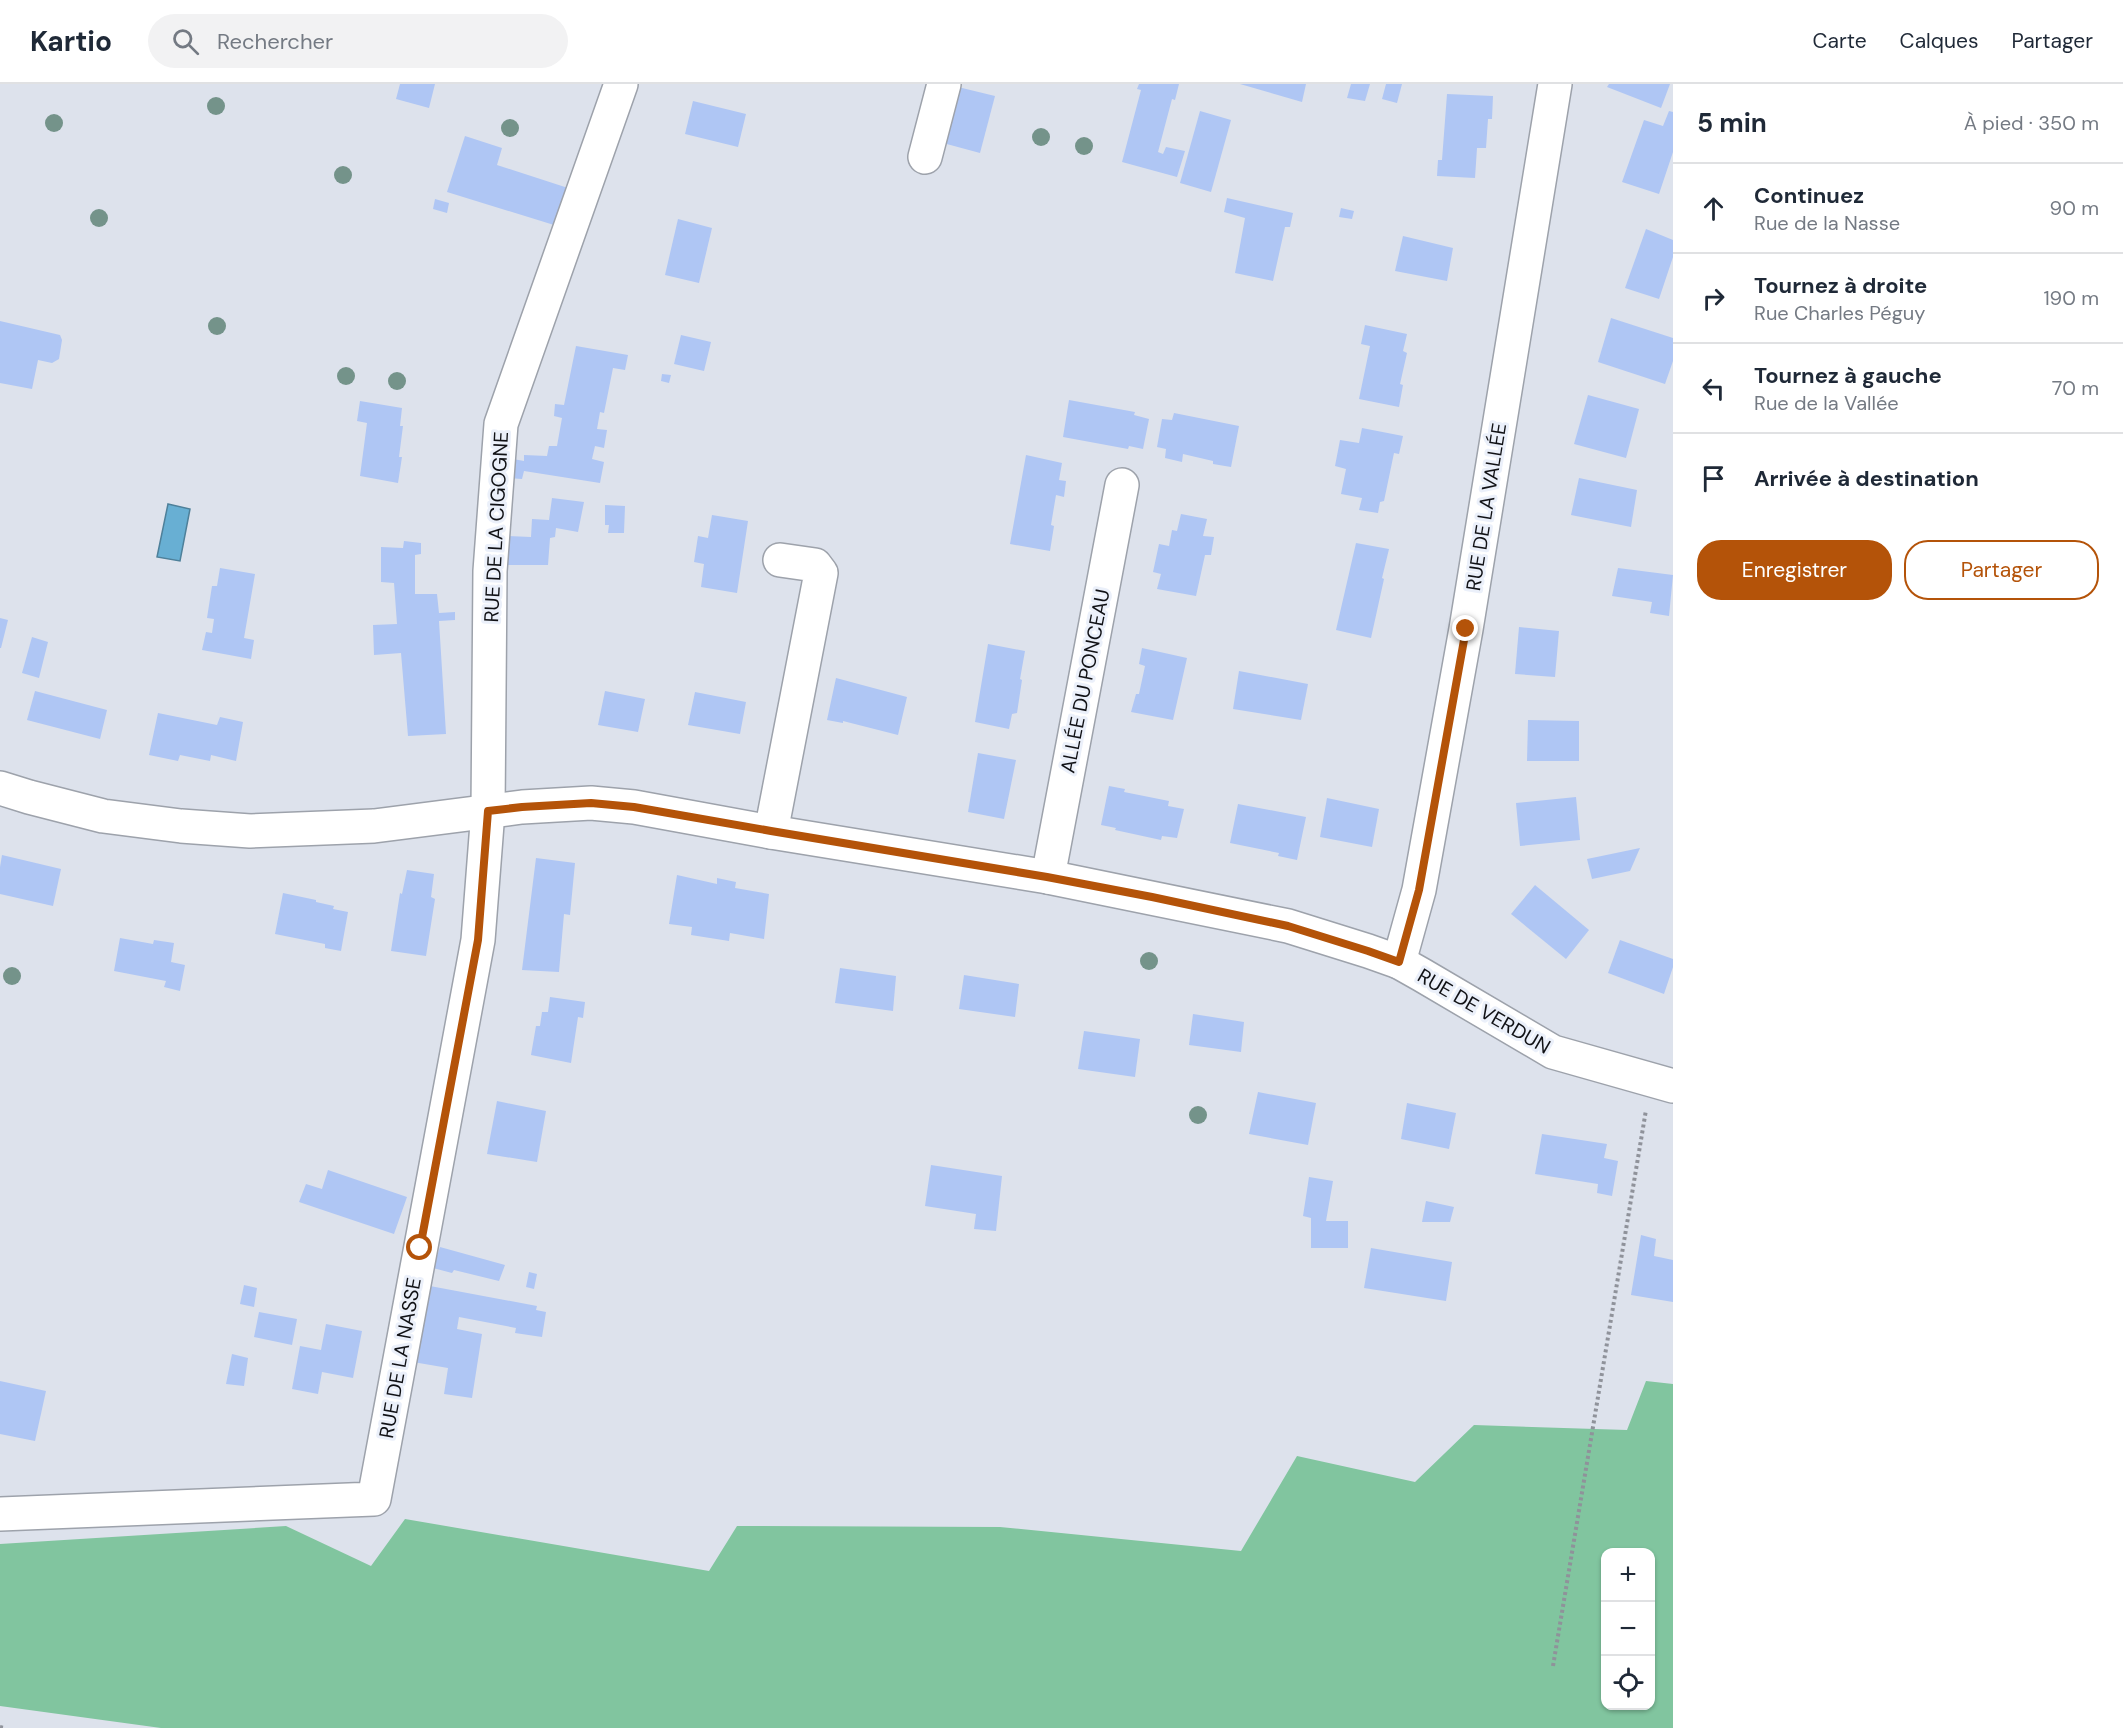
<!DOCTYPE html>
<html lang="fr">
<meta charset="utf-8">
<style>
:root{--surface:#fff;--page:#f2f2f3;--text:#1f2937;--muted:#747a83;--line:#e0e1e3;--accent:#b45309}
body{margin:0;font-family:"DM Sans",sans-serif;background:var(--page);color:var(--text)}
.controls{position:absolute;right:18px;bottom:18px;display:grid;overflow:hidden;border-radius:12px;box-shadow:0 2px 4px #0004}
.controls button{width:54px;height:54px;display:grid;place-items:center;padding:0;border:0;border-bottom:2px solid var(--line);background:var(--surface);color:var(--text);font:30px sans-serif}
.stop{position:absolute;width:18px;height:18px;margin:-14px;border:4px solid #b45309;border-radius:50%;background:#fff}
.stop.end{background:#b45309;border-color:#fff;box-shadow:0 2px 6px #0008}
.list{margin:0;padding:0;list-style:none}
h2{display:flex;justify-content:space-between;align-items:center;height:78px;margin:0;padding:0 24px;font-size:26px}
h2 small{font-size:20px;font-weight:400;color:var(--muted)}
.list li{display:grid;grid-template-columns:39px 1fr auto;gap:18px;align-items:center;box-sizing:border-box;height:90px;padding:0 24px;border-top:2px solid var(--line)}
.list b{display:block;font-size:22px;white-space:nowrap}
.list p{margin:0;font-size:20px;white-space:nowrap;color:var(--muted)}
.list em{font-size:20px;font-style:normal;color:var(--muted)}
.actions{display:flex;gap:12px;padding:18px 24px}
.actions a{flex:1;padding:14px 0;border:2px solid var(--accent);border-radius:24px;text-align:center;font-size:21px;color:var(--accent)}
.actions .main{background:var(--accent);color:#fff}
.icon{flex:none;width:33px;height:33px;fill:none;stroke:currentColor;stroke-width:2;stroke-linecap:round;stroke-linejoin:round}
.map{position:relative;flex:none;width:1673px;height:1644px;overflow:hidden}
header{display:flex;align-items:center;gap:36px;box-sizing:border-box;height:84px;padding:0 30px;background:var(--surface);border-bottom:2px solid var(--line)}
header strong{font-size:28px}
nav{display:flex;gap:33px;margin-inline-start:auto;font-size:21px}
.search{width:420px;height:54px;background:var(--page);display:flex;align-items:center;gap:15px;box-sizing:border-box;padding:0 21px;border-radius:33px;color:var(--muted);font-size:22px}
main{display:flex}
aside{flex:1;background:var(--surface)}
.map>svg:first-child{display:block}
</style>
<header>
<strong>Kartio</strong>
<div class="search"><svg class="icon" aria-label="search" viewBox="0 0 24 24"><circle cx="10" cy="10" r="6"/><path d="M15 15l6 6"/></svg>Rechercher</div>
<nav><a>Carte</a><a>Calques</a><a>Partager</a></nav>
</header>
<main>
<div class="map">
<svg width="1673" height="1644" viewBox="0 0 1673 1644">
<rect width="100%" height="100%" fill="#dde2ec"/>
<path fill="#81c59f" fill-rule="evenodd" d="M1646 1297 1673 1300V1644H161L0 1622V1460L286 1442 371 1482 405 1435 709 1487 737 1442 1000 1443 1241 1467 1297 1372 1415 1398 1474 1341 1627 1346ZM1606 1468H1650V1622H1606Z"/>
<path fill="#68afd3" stroke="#4e809a" stroke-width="1.5" d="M168 420 190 425 180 477 157 473Z"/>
<g fill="#afc6f4">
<path d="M400 0H435L429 24 396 15Z"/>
<path d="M1139 0H1179L1175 16 1172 15 1158 68 1163 70 1166 63 1185 67 1177 93 1122 78 1141 6 1137 5Z"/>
<path d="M1240 0H1306L1302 18Z"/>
<path d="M1351 0H1370L1365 17 1347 14Z"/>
<path d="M1386 0H1402L1397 19 1382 15Z"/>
<path d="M1609 0H1670L1661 24 1607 3Z"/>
<path d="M958 3 995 12 980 69 943 59Z"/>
<path d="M1447 10 1493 12 1492 35H1488L1486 64H1477L1475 94 1437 92 1438 76H1442Z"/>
<path d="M693 17 746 30 738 63 685 50Z"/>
<path d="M1200 27 1231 36 1211 108 1180 99Z"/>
<path d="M1669 27 1673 28V68L1659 110 1622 98 1644 36 1663 42Z"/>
<path d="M465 52 502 64 497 81 568 104 554 141 447 108Z"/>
<path d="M1227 114 1293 129 1290 143H1285L1273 197 1235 189 1245 134 1224 128Z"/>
<path d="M435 115 449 119 447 129 433 125Z"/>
<path d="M1341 124 1354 127 1352 135 1339 133Z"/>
<path d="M678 135 712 144 699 199 665 191Z"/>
<path d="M1646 145 1673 156V173L1659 215 1625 204Z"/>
<path d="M1403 152 1453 164 1447 197 1395 187Z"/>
<path d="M1611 234 1673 254V277L1665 300 1598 278Z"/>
<path d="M0 237 60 251 62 256 59 275 52 279 38 276 32 305 0 299Z"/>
<path d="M1365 241 1407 250 1403 267 1407 269 1400 300 1403 301 1399 323 1359 315 1370 262 1361 260Z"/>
<path d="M681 251 711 258 704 287 674 280Z"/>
<path d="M576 262 628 271 625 286 613 284 604 329 600 328 597 345 607 346 604 364 595 362 592 375 604 378 600 399 524 387 522 395 507 394 513 375 524 377V371L547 372 549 362H557L562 334 554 332 555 320 564 321Z"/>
<path d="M662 290 671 291 669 299 661 297Z"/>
<path d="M1588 311 1639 325 1626 374 1574 360Z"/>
<path d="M1069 316 1135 328 1134 331 1149 335 1143 365 1129 362 1128 365 1063 353Z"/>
<path d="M360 317 402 324 400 342H403L399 373H402L398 399 360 392 367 339 357 337Z"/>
<path d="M1174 329 1239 342 1231 383 1213 380V377L1183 370 1182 378 1165 374 1166 365 1157 363 1162 335 1172 336Z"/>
<path d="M1362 344 1403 352 1399 370 1394 369 1384 417 1380 418 1378 429 1359 426 1362 414 1341 410 1346 385 1335 382 1340 356 1359 359Z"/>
<path d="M1026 371 1062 379 1059 396 1066 397 1064 413 1056 411 1051 441 1054 442 1050 467 1010 460Z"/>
<path d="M1579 394 1637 406 1631 443 1571 431Z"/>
<path d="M552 414 584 418 578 448 556 444 555 453 550 454 548 481H505V452L531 453 532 435 549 436Z"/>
<path d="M605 421 625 422 624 449H608L609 441H605Z"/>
<path d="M1181 430 1207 435 1203 452 1214 453 1211 471H1205L1196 512 1157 505 1161 490 1153 488 1159 460 1169 462 1172 446 1177 447Z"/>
<path d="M712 431 748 437 737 509 701 503 704 480 694 478 698 452 708 454Z"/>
<path d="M404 457 421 459V470L415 471V510H437L439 529 455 528V536L439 537 446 650 408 652 401 569 374 571 373 541 397 540 394 499 381 498V463L403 464Z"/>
<path d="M1356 459 1389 465 1382 494 1384 495 1371 554 1336 546Z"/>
<path d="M220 484 255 490 244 554 254 556 251 575 202 566 206 548 212 549 214 535 207 534 212 502H217Z"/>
<path d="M1618 484 1673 491 1669 532 1650 529 1652 518 1612 512Z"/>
<path d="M0 534 8 536 1 564H0Z"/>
<path d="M1519 543 1559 547 1555 593 1515 590Z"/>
<path d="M32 553 48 558 39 594 22 589Z"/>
<path d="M988 560 1025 567 1020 595 1022 596 1017 629 1012 630 1009 645 975 638Z"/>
<path d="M1142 564 1187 574 1173 636 1131 628 1136 610H1139L1145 582 1139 580Z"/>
<path d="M1239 587 1308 600 1301 636 1233 625Z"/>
<path d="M836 594 907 613 898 651 843 637V639L827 636Z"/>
<path d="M35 607 107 626 100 655 27 636Z"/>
<path d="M605 607 645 615 638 648 598 641Z"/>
<path d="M695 608 746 618 740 650 688 641Z"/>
<path d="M158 629 217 641 220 633 243 638 236 677 211 671 210 677 180 671 178 677 149 671Z"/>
<path d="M1528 636 1579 637V677H1527Z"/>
<path d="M978 669 1016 676 1004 735 968 728Z"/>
<path d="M1109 702 1125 705 1124 708 1169 717 1168 722 1184 725 1177 754 1162 752 1161 756 1115 746 1116 744 1101 741Z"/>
<path d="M1576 713 1580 756 1520 762 1516 719Z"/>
<path d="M1327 714 1379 725 1372 763 1320 753Z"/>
<path d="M1238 720 1306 733 1297 776 1278 772 1279 769 1230 759Z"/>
<path d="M1640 764 1630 787 1592 795 1587 775Z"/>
<path d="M2 771 61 785 53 822 0 810V783Z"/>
<path d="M536 774 575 779 570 831 564 830 559 888 522 886Z"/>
<path d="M407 786 434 790 431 813 435 815 426 872 391 867 400 809 402 810Z"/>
<path d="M677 791 717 800V794L736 798 735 804 769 810 764 855 730 849 729 857 691 851 692 843 669 840Z"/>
<path d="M1535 801 1589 846 1566 875 1511 830Z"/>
<path d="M283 809 316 816V818L334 822 333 825 348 828 341 867 325 864V860L275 850Z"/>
<path d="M120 854 153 860 154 856 174 859 171 878 185 881 180 907 164 903 166 897 114 887Z"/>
<path d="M1620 856 1673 875V883L1664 910 1608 889Z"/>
<path d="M840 884 896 892 893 927 835 919Z"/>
<path d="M964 891 1019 900 1015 933 959 925Z"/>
<path d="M550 913 585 918 583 934 578 933 571 979 531 971 536 942H540L542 928H548Z"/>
<path d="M1193 930 1244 938 1241 968 1189 961Z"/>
<path d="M1084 947 1140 955 1135 993 1078 985Z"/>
<path d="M1258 1008 1316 1019 1308 1061 1249 1050Z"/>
<path d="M497 1017 546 1027 537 1078 487 1070Z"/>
<path d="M1407 1019 1456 1029 1449 1065 1401 1055Z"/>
<path d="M1542 1050 1607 1060 1604 1074 1618 1077 1612 1112 1597 1109 1598 1100 1535 1090Z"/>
<path d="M931 1081 1002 1092 996 1147 974 1145 976 1130 925 1122Z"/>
<path d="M328 1086 407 1113 394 1150 299 1118 306 1100 322 1105Z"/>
<path d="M1309 1093 1333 1097 1326 1137H1348V1164H1311V1134L1303 1132Z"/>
<path d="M1426 1117 1454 1123 1450 1138H1422Z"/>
<path d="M1641 1151 1656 1155 1654 1172 1673 1176V1218L1631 1211Z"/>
<path d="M440 1163 505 1181 499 1197 454 1186 452 1189 433 1184Z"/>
<path d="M1371 1164 1452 1178 1446 1217 1364 1204Z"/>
<path d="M529 1188 537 1190 534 1205 526 1203Z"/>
<path d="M244 1201 257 1204 254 1223 240 1220Z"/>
<path d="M430 1202 537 1222 536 1226 546 1228 542 1253 515 1249 516 1244 459 1233 457 1245 482 1250 472 1314 444 1310 448 1284 413 1278Z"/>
<path d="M259 1228 297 1235 292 1261 254 1253Z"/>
<path d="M326 1240 362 1247 353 1294 322 1288 318 1310 292 1305 300 1262 321 1266Z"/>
<path d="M232 1270 248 1274 244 1302 226 1300Z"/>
<path d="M0 1297 46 1307 35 1357 0 1350Z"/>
</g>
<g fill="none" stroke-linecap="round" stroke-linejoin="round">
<g stroke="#9da2ab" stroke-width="36">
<g id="minor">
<path d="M925 73 944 0"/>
<path d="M0 704 29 713 103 732 181 742 250 747 374 742 522 723 591 719 634 723 771 748 1048 793 1288 842 1368 867 1399 878 1422 891 1553 968 1673 1002"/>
<path d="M771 748 821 489 815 481 780 476"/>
<path d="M1048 793 1122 401"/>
<path d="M1399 878 1419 806 1466 545 1555 0"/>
<path d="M0 1430 374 1415 478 856 488 727 490 487 501 340 621 0"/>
</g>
</g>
<g stroke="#8f929a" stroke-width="4" stroke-dasharray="3 3" stroke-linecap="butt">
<path d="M1553 1582 1646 1026"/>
<path d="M0 1643 5 1644"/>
</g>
<use href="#minor" stroke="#fff" stroke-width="33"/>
</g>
<g fill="#74938a">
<circle cx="216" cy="22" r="9"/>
<circle cx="54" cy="39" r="9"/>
<circle cx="510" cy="44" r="9"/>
<circle cx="1041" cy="53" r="9"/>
<circle cx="1084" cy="62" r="9"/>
<circle cx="343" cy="91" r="9"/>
<circle cx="99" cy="134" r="9"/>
<circle cx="217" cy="242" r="9"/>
<circle cx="346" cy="292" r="9"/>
<circle cx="397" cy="297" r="9"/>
<circle cx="1149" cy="877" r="9"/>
<circle cx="12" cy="892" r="9"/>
<circle cx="1198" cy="1031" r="9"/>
</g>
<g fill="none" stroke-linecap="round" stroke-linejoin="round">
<path stroke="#b45309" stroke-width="8" d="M420 1164 478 856 488 727 522 723 591 719 634 723 771 747 1047 793 1152 813 1288 842 1368 867 1399 878 1419 806 1466 545"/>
</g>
<g text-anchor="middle" stroke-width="6" stroke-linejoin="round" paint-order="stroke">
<g font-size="20" fill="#101115" stroke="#ebf0fa">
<text transform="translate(1486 423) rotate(-81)" y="7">RUE DE LA VALLÉE</text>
<text transform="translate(496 443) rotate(-87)" y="7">RUE DE LA CIGOGNE</text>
<text transform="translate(1085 597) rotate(-79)" y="7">ALLÉE DU PONCEAU</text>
<text transform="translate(1484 927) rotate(30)" y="7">RUE DE VERDUN</text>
<text transform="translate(400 1274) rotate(-80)" y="7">RUE DE LA NASSE</text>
</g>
</g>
</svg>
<div class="controls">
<button>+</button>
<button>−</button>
<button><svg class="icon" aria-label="locate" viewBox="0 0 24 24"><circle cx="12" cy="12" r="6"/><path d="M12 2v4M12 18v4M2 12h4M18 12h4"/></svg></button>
</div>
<div class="stop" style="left:420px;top:1164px"></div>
<div class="stop end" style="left:1466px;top:545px"></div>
</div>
<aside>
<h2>5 min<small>À pied · 350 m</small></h2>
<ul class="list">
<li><svg class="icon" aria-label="ahead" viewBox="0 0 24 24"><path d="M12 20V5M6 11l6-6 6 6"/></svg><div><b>Continuez</b><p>Rue de la Nasse</p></div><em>90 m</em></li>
<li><svg class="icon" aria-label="right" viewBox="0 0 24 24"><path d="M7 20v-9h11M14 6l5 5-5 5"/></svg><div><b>Tournez à droite</b><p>Rue Charles Péguy</p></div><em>190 m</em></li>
<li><svg class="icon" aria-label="left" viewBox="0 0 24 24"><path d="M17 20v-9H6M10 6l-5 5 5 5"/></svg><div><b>Tournez à gauche</b><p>Rue de la Vallée</p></div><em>70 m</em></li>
<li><svg class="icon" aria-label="arrive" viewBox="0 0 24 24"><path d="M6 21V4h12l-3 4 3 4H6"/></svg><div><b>Arrivée à destination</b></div></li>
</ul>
<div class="actions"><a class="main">Enregistrer</a><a>Partager</a></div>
</aside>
</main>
